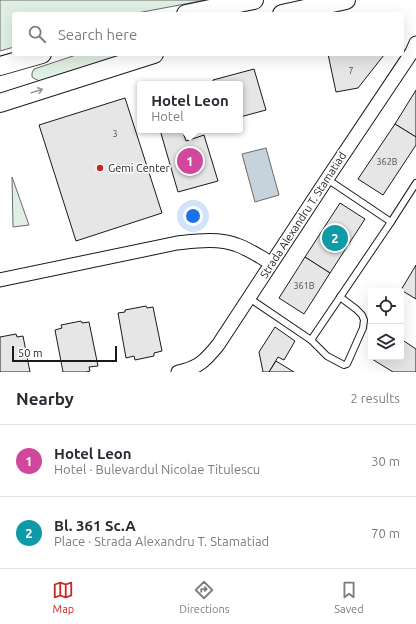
<!DOCTYPE html>
<meta charset="utf-8">
<style>
:root{--surface:#fff;--page:#f7f7f7;--text:#2b2b33;--muted:#7c7c81;--line:#e1e1e2;--accent:#c62828}
body{margin:0;font-family:Ubuntu,sans-serif;background:var(--page);color:var(--text)}
.controls{position:absolute;right:12px;bottom:12px;display:grid;overflow:hidden;border-radius:4px;box-shadow:0 4px 16px #0002}
.controls button{width:36px;height:36px;display:grid;place-items:center;padding:0;border:0;border-bottom:1px solid var(--line);background:var(--surface);color:var(--text);font:20px sans-serif}
.scale{position:absolute;left:12px;bottom:10px;width:105px;box-sizing:border-box;padding-left:4px;border:2px solid #1a1a1a;border-top:0;font-size:11px;line-height:14px;white-space:nowrap;color:#1a1a1a;-webkit-text-stroke:3px #fff;paint-order:stroke}
.you{position:absolute;left:193px;top:216px;width:14px;height:14px;margin:-10px;border:3px solid #fff;border-radius:50%;background:#1a73e8;box-shadow:0 0 0 6px #1a73e833}
.badge{display:grid;place-items:center;width:26px;height:26px;border-radius:50%;background:var(--accent);color:#fff;font-size:13px;font-weight:700}
.pin{position:absolute;translate:-50% -50%;border:2px solid #fff;box-shadow:0 1px 4px #0006}
.popup{position:absolute;left:137px;top:81px;width:106px;height:52px;box-sizing:border-box;display:grid;place-content:center;border-radius:4px;background:var(--surface);filter:drop-shadow(0 1px 3px #0005);font-size:13px;white-space:nowrap;color:var(--muted)}
.popup b{font-size:15px;color:var(--text)}
.popup::after{content:'';position:absolute;left:50%;top:100%;margin-left:-8px;border:8px solid transparent;border-top-color:var(--surface)}
.list{margin:0;padding:0;list-style:none}
h2{display:flex;justify-content:space-between;align-items:center;height:52px;margin:0;padding:0 16px;font-size:17px}
h2 small{font-size:13px;font-weight:400;color:var(--muted)}
.list li{display:grid;grid-template-columns:26px 1fr auto;gap:12px;align-items:center;box-sizing:border-box;height:72px;padding:0 16px;border-top:1px solid var(--line)}
.list b{display:block;font-size:15px;white-space:nowrap}
.list p{margin:0;font-size:13px;white-space:nowrap;color:var(--muted)}
.list em{font-size:13px;font-style:normal;color:var(--muted)}
.icon{flex:none;width:22px;height:22px;fill:none;stroke:currentColor;stroke-width:2;stroke-linecap:round;stroke-linejoin:round}
.map{position:relative;flex:none;width:416px;height:372px;overflow:hidden}
.search{position:absolute;background:var(--surface);box-shadow:0 4px 16px #0002;left:12px;right:12px;top:12px;height:44px;display:flex;align-items:center;gap:10px;box-sizing:border-box;padding:0 14px;border-radius:4px;color:var(--muted);font-size:15px}
.sheet{height:196px;background:var(--surface)}
nav{display:flex;justify-content:space-around;align-items:center;box-sizing:border-box;height:56px;border-top:1px solid var(--line);background:var(--surface);font-size:11px;color:var(--muted)}
nav a{display:grid;justify-items:center;gap:2px}
nav .on{color:var(--accent)}
.map>svg:first-child{display:block}
</style>
<div class="map">
<svg width="416" height="372" viewBox="0 0 416 372">
<rect width="100%" height="100%" fill="#fff"/>
<g fill="#e0efe3" stroke="#6a6a6a">
<path d="M0 0H206L132 14H14V47L0 51Z"/>
<path d="M79 54H137L70 71 39 81 32 77V73L34 69Z"/>
<path d="M12 177 29 225 13 227Z"/>
</g>
<path fill="#c6d2dc" stroke="#6a6a6a" d="M266 148 279 195 255 202 242 154Z"/>
<g fill="#e6e6e6" stroke="#1a1a1a">
<path d="M328 54H384V55L358 88 336 92Z"/>
<path d="M254 69 266 110 240 117V84H214L213 80Z"/>
<path d="M416 90V137L395 124Z"/>
<path d="M125 98 162 213 76 241 39 125Z"/>
<path d="M395 124 416 137V145L383 195 358 179Z"/>
<path d="M160 130H182L186 141 204 135 218 181 178 192Z"/>
<path d="M340 203 365 219 330 273 305 257Z"/>
<path d="M305 257 330 273 304 314 279 298Z"/>
<path d="M416 265V299L401 290Z"/>
<path d="M146 306 147 308 153 307 162 351 154 353V356L135 360 134 356 126 358 118 313 125 312V310Z"/>
<path d="M81 321 82 323 89 322 98 366 89 367 90 371 86 372H63L55 330 62 328 61 325Z"/>
<path d="M275 327 295 341 284 360 278 357 269 372H263L259 352Z"/>
<path d="M16 334 17 337 23 336 30 372H0V337Z"/>
<path d="M401 339 416 349V372H393L372 359 374 357H401Z"/>
<path d="M276 361 294 372H269Z"/>
</g>
<g fill="none" stroke-linecap="round" stroke-linejoin="round">
<g stroke="#1a1a1a" stroke-width="8">
<g id="lane">
<path d="M391 222 416 183"/>
<path d="M249 298 311 340 391 222 327 179"/>
<path d="M311 340 327 356 342 364 344 365 347 364 363 328 364 320 362 315 356 309 340 297"/>
</g>
</g>
<g stroke="#1a1a1a" stroke-width="15">
<g id="street">
<path d="M0 280 177 243C197 241 218 238 237 245 249 249 260 257 271 263"/>
<path d="M178 372C198 368 205 361 218 345L327 179 412 52 416 43"/>
</g>
</g>
<g stroke="#1a1a1a" stroke-width="20">
<g id="secondary">
<path d="M186 14 254 0"/>
<path d="M282 14 346 0"/>
<path d="M0 66 42 54"/>
<path d="M0 103 154 54"/>
</g>
</g>
<use href="#lane" stroke="#fff" stroke-width="6"/>
<use href="#street" stroke="#fff" stroke-width="13"/>
<use href="#secondary" stroke="#fff" stroke-width="18"/>
</g>
<defs><path id="oneway-shaft" d="M-6 0H5M1.5-3L5.5 0L1.5 3" fill="none" stroke-width="1.6" stroke-linecap="round" stroke-linejoin="round"/></defs>
<use stroke="#989898" href="#oneway-shaft" transform="translate(37 91) rotate(-18)"/>
<circle fill="#c62828" stroke="#fff" stroke-width="1.5" cx="100" cy="168" r="4"/>
<g text-anchor="middle" stroke-width="3" stroke-linejoin="round" paint-order="stroke">
<g font-size="9" fill="#4d4d4d">
<text x="351" y="74">7</text>
<text x="115" y="137">3</text>
<text x="387" y="165">362B</text>
<text x="304" y="289">361B</text>
</g>
<g font-size="11" fill="#1a1a1a" stroke="#fff" text-anchor="start">
<text x="108" y="172">Gemi Center</text>
</g>
<g font-size="11" fill="#1a1a1a" stroke="#fff">
<text transform="translate(303 215) rotate(-57)" y="4">Strada Alexandru T. Stamatiad</text>
</g>
</g>
</svg>
<div class="controls">
<button><svg class="icon" aria-label="locate" viewBox="0 0 24 24"><circle cx="12" cy="12" r="6"/><path d="M12 2v4M12 18v4M2 12h4M18 12h4"/></svg></button>
<button><svg class="icon" aria-label="layers" viewBox="0 0 24 24"><path d="M12 4l9 5-9 5-9-5zM3 14l9 5 9-5"/></svg></button>
</div>
<div class="scale">50 m</div>
<div class="you"></div>
<div class="pin badge" style="left:190px;top:161px;background:#d1479c">1</div>
<div class="popup"><b>Hotel Leon</b>Hotel</div>
<div class="pin badge" style="left:335px;top:238px;background:#0f9aa8">2</div>
<div class="search"><svg class="icon" aria-label="search" viewBox="0 0 24 24"><circle cx="10" cy="10" r="6"/><path d="M15 15l6 6"/></svg>Search here</div>
</div>
<section class="sheet">
<h2>Nearby<small>2 results</small></h2>
<ul class="list">
<li><span class="badge" style="background:#d1479c">1</span><div><b>Hotel Leon</b><p>Hotel · Bulevardul Nicolae Titulescu</p></div><em>30 m</em></li>
<li><span class="badge" style="background:#0f9aa8">2</span><div><b>Bl. 361 Sc.A</b><p>Place · Strada Alexandru T. Stamatiad</p></div><em>70 m</em></li>
</ul>
</section>
<nav>
<a class="on"><svg class="icon" aria-label="map" viewBox="0 0 24 24"><path d="M3 6l6-2 6 2 6-2v14l-6 2-6-2-6 2zM9 4v14M15 6v14"/></svg>Map</a>
<a><svg class="icon" aria-label="directions" viewBox="0 0 24 24"><path d="M12 3l9 9-9 9-9-9zM9 14v-3h6M13 9l2 2-2 2"/></svg>Directions</a>
<a><svg class="icon" aria-label="saved" viewBox="0 0 24 24"><path d="M7 4h10v16l-5-4-5 4z"/></svg>Saved</a>
</nav>
